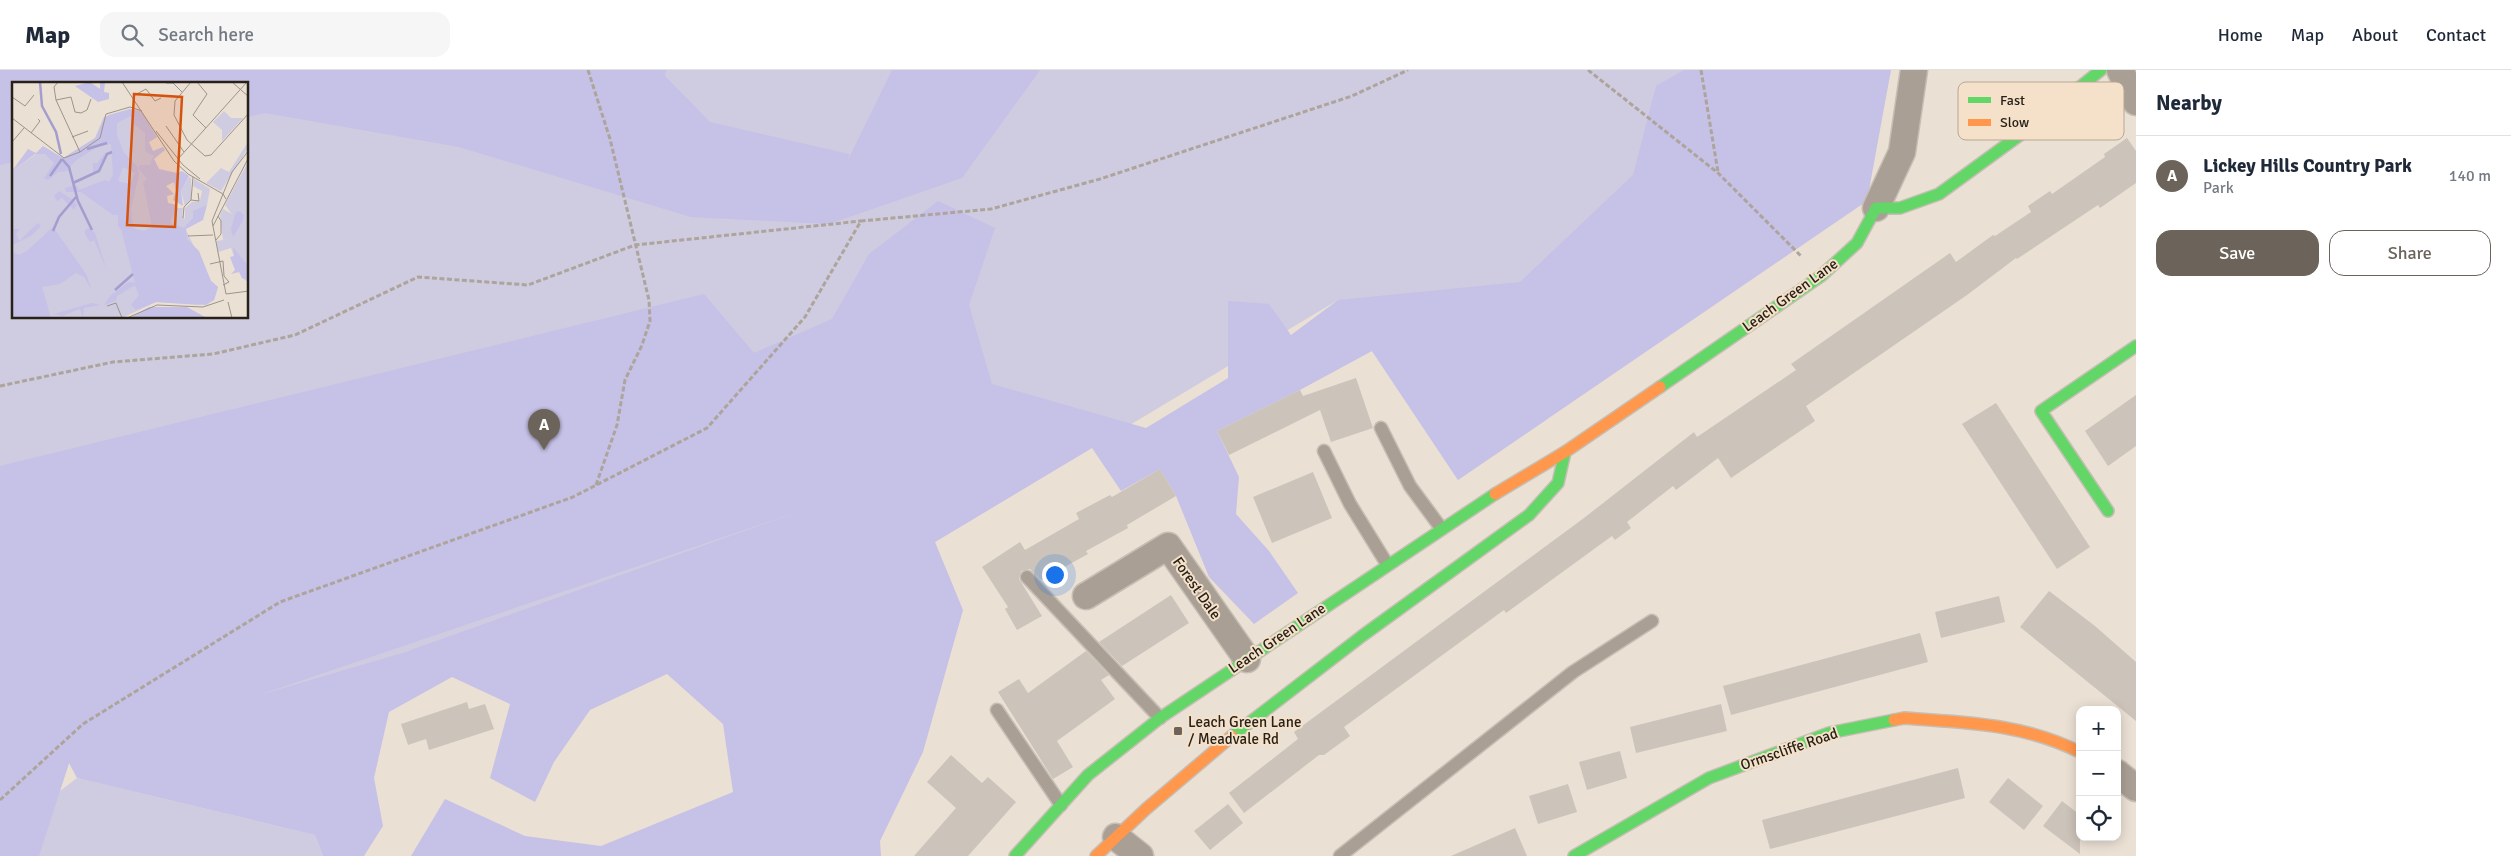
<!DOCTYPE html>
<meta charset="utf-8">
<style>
:root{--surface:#fff;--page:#f6f6f7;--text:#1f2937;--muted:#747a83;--line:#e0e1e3;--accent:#6c645a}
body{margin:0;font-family:Signika,sans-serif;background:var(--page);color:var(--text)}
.controls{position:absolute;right:15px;bottom:15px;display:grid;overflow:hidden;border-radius:10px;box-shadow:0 2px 12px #0003}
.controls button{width:45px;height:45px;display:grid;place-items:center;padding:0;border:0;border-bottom:1px solid var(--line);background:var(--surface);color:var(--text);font:25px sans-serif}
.you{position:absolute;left:1054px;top:504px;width:18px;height:18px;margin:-12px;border:4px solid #fff;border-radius:50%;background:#1a73e8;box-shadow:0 0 0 8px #1a73e833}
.badge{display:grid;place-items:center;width:32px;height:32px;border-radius:50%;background:var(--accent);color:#fff;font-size:16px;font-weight:700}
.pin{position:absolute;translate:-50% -41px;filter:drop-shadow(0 1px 2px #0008)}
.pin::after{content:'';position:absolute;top:26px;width:18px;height:15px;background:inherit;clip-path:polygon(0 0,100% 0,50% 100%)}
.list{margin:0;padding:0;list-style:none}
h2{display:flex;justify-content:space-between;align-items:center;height:65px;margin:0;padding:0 20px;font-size:21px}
h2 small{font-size:16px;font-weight:400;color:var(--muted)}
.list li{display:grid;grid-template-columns:32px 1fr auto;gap:15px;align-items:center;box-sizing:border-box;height:80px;padding:0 20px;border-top:1px solid var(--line)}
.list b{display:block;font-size:19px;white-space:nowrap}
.list p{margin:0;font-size:16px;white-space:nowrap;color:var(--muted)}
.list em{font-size:16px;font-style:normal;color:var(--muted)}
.actions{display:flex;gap:10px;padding:15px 20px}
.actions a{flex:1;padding:11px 0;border:1px solid var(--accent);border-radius:15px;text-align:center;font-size:18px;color:var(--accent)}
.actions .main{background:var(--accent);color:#fff}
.icon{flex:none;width:28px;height:28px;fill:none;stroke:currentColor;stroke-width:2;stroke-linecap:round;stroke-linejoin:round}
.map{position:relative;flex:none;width:2136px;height:786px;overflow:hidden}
header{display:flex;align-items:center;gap:30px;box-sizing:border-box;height:70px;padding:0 25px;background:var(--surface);border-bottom:1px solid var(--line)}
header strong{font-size:24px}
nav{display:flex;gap:28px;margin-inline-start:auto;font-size:18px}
.search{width:350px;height:45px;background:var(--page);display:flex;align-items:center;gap:12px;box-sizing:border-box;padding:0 18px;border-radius:15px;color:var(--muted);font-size:19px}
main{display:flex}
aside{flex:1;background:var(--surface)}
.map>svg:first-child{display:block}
</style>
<header>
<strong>Map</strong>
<div class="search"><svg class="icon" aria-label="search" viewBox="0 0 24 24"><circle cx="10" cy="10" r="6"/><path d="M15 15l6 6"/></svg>Search here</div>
<nav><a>Home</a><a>Map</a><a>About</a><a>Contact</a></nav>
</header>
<main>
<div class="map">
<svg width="2136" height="786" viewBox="0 0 2136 786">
<rect width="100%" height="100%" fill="#ebe0d4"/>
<path fill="#cfcbe1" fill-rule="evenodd" d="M0 0H1891L1546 350 1458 410 1338 230 935 472 408 581 240 631 69 693 60 721 77 708 315 765 323 786H0ZM14 14H248V248H14Z"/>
<g fill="#c6c1e6" fill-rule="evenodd">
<path d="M0 0H666L665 6 710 52 849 84 848 90 892 0H1040L962 108 829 154 691 147 459 77 265 43 248 47V14H14V92L0 95Z"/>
<path d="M1684 0H1891L1867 131 1458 410 1372 281 1300 320 1217 361 1239 407 1236 444 1269 481 1298 523 1254 554 1209 507 1176 426 1160 399 1121 421 1092 378 935 472 963 540 923 682 880 771 881 786H411L445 729 525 766 601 776 733 722 723 654 667 604 590 640 554 692 535 732 490 708 510 634 452 607 389 642 374 708 383 756 364 786H323L315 765 77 708 69 693 39 786H0V396L704 224 754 283 832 249 869 184 938 131 995 158 969 235 992 314 1146 358 1228 308V231L1269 234 1291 265 1338 230 1520 212 1633 105 1656 16ZM812 437 408 581 259 625Z"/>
</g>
<g fill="#ccc3ba">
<path d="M2127 68 2136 81V113L2100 138 2098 135 2017 189 2016 188 1967 225 1806 336 1815 351 1731 408 1718 388 1676 420 1673 416 1627 452 1631 458 1615 470 1612 466 1506 543 1504 540 1344 657 1350 666 1324 685H1319L1244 743 1229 723 1298 669 1294 662 1584 448 1694 362 1697 367 1796 300 1791 294 1950 183 1956 192 1993 165 1995 166 2031 142 2028 136 2050 121 2052 124 2105 87 2104 84Z"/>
<path d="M1356 308 1373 358 1331 372 1320 340 1229 385 1217 361 1300 320 1303 326Z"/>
<path d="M2136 325V376L2108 396 2085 361Z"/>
<path d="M1996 333 2090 477 2057 499 1962 354Z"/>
<path d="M1160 399 1176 426 1127 455 1128 458 1086 481 1088 484 1041 510 1030 499 1021 501 1019 509 1042 546 1017 560 1005 539 1008 537 982 497 1020 472 1025 480 1079 449 1076 443 1110 425 1112 427Z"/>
<path d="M1313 402 1332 448 1272 473 1253 427Z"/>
<path d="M2049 521 2095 556 2136 592V651L2020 557Z"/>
<path d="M1171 525 1189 553 1122 596 1099 572Z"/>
<path d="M1999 526 2005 552 1941 568 1935 542Z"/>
<path d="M1920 563 1928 592 1731 645 1723 616Z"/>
<path d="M1086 581 1109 605 1101 610 1115 629 1057 671 1073 697 1053 709 998 622 1019 609 1028 623Z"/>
<path d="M467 632 469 639 485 634 494 659 429 680 426 669 408 675 401 654Z"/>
<path d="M1721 634 1727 661 1636 683 1630 657Z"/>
<path d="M1620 681 1627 708 1587 720 1579 692Z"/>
<path d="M951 685 982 713 988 707 1016 732 968 786H914L956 738 927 712Z"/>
<path d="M1958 698 1965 728 1770 779 1762 750Z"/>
<path d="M2008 708 2043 736 2024 760 1989 732Z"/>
<path d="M1568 714 1577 742 1538 754 1529 726Z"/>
<path d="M2062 731 2080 745V784L2043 756Z"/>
<path d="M1228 734 1243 753 1210 780 1194 761Z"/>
<path d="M1515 758 1527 786H1451Z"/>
</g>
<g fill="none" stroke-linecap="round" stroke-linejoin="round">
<g stroke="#c6beb4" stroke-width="15">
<g id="lane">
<path d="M1381 358 1410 416 1441 458"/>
<path d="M1324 381 1350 434 1387 494"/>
<path d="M1027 507 1160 648"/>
<path d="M997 640 1061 735"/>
<path d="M1340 786 1573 602 1652 551"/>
</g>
</g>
<g stroke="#c6beb4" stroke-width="29">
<g id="street">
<path d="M2120 0 2136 32"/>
<path d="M1876 138 1902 82 1914 0"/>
<path d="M1086 526 1168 476 1247 589"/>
<path d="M2117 703 2136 718"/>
<path d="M1116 767 1140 786"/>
</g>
</g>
<g stroke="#c6beb4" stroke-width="14">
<g id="fast">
<path d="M1660 317 1821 206 1857 173 1876 138H1900L1939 124 2024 62 2101 0"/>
<path d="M2108 441 2041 341 2136 276"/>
<path d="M1232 666 1362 566 1529 445 1558 413 1565 382"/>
<path d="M1015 786 1088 705 1160 648 1495 424"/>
<path d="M1574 786 1709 708 1829 663 1894 650"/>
</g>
</g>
<g stroke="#c6beb4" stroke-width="14">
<g id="slow">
<path d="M1495 424 1565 382 1660 317"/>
<path d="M1894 650 1904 648C1968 653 2021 653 2080 682"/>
<path d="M1096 786 1146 739 1232 666"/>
</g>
</g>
<g stroke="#ada49b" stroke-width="3" stroke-dasharray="5 2.5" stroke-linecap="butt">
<path d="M588 0 610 69 649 230 650 251 642 275 625 310 617 355 596 415"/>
<path d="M1588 0 1718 103 1802 187"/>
<path d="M1701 0 1718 102"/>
<path d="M0 316 113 292 213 284 295 265 418 207 528 215 635 175 861 151"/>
<path d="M0 730 83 654 280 532 573 427 707 358 805 247 861 151 991 139 1100 109 1352 26 1408 0"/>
</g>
<use href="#lane" stroke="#a99f95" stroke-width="12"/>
<use href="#street" stroke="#a99f95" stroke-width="26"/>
<use href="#fast" stroke="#63d668" stroke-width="11"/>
<use href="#slow" stroke="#ff974d" stroke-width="11"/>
</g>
<rect fill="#6c645a" stroke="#f5e1ca" stroke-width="2" x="1173" y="656" width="10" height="10" rx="2.5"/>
<g text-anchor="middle" stroke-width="4" stroke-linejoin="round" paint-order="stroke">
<g font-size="15" fill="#282118" stroke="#f5e1ca">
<text transform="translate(1790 225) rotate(-36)" y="5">Leach Green Lane</text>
<text transform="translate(1197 518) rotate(55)" y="5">Forest Dale</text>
<text transform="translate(1277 568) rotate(-34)" y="5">Leach Green Lane</text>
<text transform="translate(1789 679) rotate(-19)" y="5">Ormscliffe Road</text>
</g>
<g font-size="15" fill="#282118" stroke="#f5e1ca" text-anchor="start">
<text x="1188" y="657">Leach Green Lane<tspan x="1188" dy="17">/ Meadvale Rd</tspan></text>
</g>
</g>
<g transform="translate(12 12)">
<rect width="236" height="236" fill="#ebe0d4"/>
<path d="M118 27 145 55 134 62 147 87 158 141 163 126H171L170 134 173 137V126L180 120 188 119 190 109 181 104 182 97 198 107 195 123 173 146 199 199 206 205 202 218 186 223 144 220 110 236H0V89L24 72 34 69 52 81 91 58 96 33ZM212 29 219 36H231L210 59V48L201 40ZM236 60V66L209 109 194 101 209 86 217 90ZM236 80V200L230 196 219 166 206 170 204 159 212 158 219 156 211 158 208 133 211 127 220 132 213 123ZM177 95 179 96V118L173 124 169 109Z" fill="#cfcbe1"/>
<path d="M78 0 88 7V0H93L92 10 97 11V17L86 20 63 4ZM118 27 129 29 145 55 137 60 141 69 151 65 153 68 142 77 147 87 165 91 170 89 177 94 169 109 171 124 161 118 164 109 162 100 154 104 162 112 155 114 156 121 165 123 158 141 172 146 181 136V129L195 123 191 138 174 147 175 157 187 169 199 199 206 205 202 218 194 223 144 220 124 228 119 223 127 213 123 203 105 214 104 219 92 223 99 213 117 200 123 201 109 147 106 144V133H101L69 110H54L53 106 64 103 67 108 93 98 97 100 101 93 99 62 87 64 63 79 55 89 46 90 36 98 32 96 42 81 33 72H23L0 89 16 67 24 71 31 64 51 76 83 56 92 35ZM119 34 122 42 133 51V69L141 74 138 83H128L126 86 135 97 131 100 140 145 132 149 121 146 119 127 127 93 125 84 112 71 105 53V41ZM111 85 123 91 118 102 106 99ZM94 70 95 73 86 91H81V81H85ZM47 109 61 118 65 123 62 128 50 116 45 119 42 114ZM228 129 232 134 230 140 221 155 219 147 224 130ZM26 141 29 144 19 154 0 163V147H8L4 152 7 159ZM41 145 74 192 80 208 72 195 64 191 48 202 30 205 39 236H0V170L7 173 15 169ZM77 146 83 151 94 186 82 158 78 160 73 152V148ZM221 165 236 184V198L230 196 227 190 219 192 223 188 218 175 222 174ZM80 221 88 223 72 226 71 235 68 227 50 234 42 232ZM137 225H175L193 235 210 236H118Z" fill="#c6c1e6" fill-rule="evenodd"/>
<path fill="none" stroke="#a39ece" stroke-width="2.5" d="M28 0 30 24 44 50 49 72M75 67 95 61M50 77 57 85 66 119 80 148M38 94 50 77M61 101 87 89 95 72 100 70M41 149 47 135 64 115M103 208 121 192"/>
<path fill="none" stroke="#9d9489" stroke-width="1" d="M46 0 42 5 44 18 68 70M110 0 162 79 176 92 211 112 214 117M179 0 163 19 162 33 175 58 193 74 199 73 237 31M185 0 195 12 181 33 194 46M220 0 237 15M154 1H161L170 10M121 14 134 7 143 19 149 16M0 15 13 24 22 13M44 18 59 15 63 30 69 31 75 28 79 17M0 36 52 76 68 70 88 56 94 32 118 25 130 29M154 44 172 70M144 49 171 83 188 97M19 51 28 39 26 37M60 55 76 49M0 60 12 46M166 77 235 0M181 95 179 118 187 119 186 111M171 136 172 125 179 118M201 144 237 75M176 154 201 153M204 158 209 152V139L206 134M198 182 211 179 212 194 217 200 211 203M214 212 200 139 220 90 237 68M214 212 237 209M216 220 220 236M95 224 104 221 110 236M115 236 145 223 191 225 212 218"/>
<path fill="#d5530d" fill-opacity="0.15" stroke="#d5530d" stroke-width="2.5" d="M122 12 170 15 163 145 115 143Z"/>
<rect width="236" height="236" fill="none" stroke="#282118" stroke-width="2.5"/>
</g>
<rect x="1958" y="12" width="166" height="58" rx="8" fill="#f5e1ca" stroke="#b8a795" stroke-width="1"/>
<rect x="1968" y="27" width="23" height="6" fill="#63d668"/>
<rect x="1968" y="49" width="23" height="7" fill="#ff974d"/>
<g font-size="14" fill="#282118">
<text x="2000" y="35">Fast</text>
<text x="2000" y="57">Slow</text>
</g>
</svg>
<div class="controls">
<button>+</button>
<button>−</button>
<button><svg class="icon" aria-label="locate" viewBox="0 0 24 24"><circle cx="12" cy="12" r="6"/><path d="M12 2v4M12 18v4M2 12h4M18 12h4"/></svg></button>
</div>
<div class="you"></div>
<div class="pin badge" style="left:544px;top:380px">A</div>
</div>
<aside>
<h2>Nearby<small></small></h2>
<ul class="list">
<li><span class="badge">A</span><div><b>Lickey Hills Country Park</b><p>Park</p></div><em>140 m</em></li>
</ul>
<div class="actions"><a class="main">Save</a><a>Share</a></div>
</aside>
</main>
